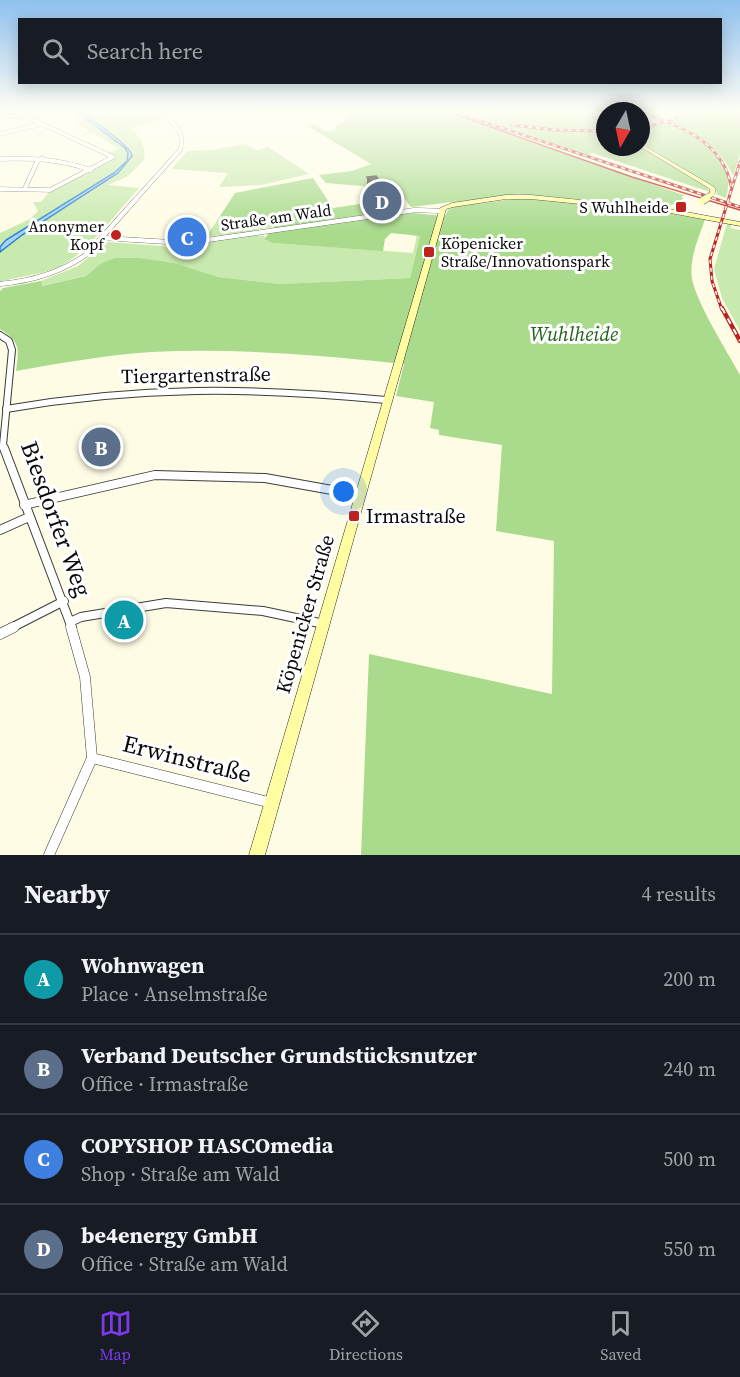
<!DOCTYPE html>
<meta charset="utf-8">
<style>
:root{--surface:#171b24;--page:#242831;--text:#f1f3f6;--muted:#9ea1a6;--line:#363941;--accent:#7c3aed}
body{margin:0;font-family:"Source Serif 4",serif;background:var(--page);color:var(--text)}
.compass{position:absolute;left:596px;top:102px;width:54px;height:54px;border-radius:50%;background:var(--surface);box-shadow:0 3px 15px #0003;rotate:189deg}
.you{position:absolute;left:344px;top:492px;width:21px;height:21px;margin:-15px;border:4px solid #fff;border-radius:50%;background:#1a73e8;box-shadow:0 0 0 9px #1a73e833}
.badge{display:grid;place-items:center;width:39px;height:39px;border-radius:50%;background:var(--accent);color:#fff;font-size:20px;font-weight:700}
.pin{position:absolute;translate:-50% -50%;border:3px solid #fff;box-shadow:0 2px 6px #0006}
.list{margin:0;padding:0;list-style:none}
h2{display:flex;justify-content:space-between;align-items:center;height:78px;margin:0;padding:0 24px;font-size:26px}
h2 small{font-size:20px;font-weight:400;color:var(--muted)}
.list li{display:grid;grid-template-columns:39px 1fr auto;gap:18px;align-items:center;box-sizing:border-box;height:90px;padding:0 24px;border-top:2px solid var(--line)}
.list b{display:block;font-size:22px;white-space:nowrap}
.list p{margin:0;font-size:20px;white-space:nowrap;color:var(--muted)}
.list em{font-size:20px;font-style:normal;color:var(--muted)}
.icon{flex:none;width:33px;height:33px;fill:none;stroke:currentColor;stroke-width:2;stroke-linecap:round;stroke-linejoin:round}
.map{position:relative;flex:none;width:740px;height:855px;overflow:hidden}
.search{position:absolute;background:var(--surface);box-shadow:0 3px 15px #0003;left:18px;right:18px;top:18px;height:66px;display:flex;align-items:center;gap:15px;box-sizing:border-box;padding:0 21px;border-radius:0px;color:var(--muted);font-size:22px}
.sheet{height:438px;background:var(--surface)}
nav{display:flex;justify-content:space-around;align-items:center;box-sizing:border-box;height:84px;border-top:2px solid var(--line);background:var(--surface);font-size:16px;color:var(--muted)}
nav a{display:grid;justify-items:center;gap:3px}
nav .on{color:var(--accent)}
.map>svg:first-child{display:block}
</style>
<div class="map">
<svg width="740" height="855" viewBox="0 0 740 855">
<rect width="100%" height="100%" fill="#fffce6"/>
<g fill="#c9eaaf">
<path d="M71 112H77L125 148 128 153 127 161 114 173 0 247V233L30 219 38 211 33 202H41L49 192 111 161 114 157 108 153 119 149 93 132 77 138 89 131 76 122 79 120Z"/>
<path d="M86 112H109L111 119 110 113 154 112 164 119 131 128C139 135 147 148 144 160L128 176 108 185 139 188C119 210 85 255 59 267 40 275 20 276 0 282V252C40 216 97 198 132 156 124 136 99 130 86 112Z"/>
<path d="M244 144 257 150 268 147 309 174 261 185 219 187 228 173 172 169 187 151 212 150Z"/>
<path d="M220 216 273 220 274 227 256 230 255 232 206 237Z"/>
<path d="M727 223H731V228L740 230V331L722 298 714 269Z"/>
<path d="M255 235 265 236 264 239 272 243 413 253 417 235 420 236 410 278 280 284 218 277 173 263 125 258 100 264 86 276 41 286V281L78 266 107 242 175 247Z"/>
</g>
<g fill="#aadb8d">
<path d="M344 112H444L686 196H682L683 199 668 207 519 194 411 207 395 186 384 188 326 183 319 175 352 171 371 164 308 126 315 124 327 132 334 130 335 127 351 116Z"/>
<path d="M465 112H586L605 124V131C558 131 510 128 465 112Z"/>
<path d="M692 112H740V155L733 176C722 148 696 134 669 122Z"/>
<path d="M479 118 541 130 605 132V147H641L706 186 710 192 592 153 589 155Z"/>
<path d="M667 123C697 136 739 160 726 198L716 194 717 192 713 187 641 143V129Z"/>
<path d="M313 178 333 208 366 203 381 216 413 213 445 216 448 210 453 207 521 198 660 212 705 220C698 238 689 260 692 279 697 304 727 351 740 375V855H361L369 654 552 694 554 541 496 531 502 445 439 435V430L430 428 434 402 396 396 404 364C321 355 236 348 152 352 106 355 61 363 16 371 19 348 21 343 0 329V291L3 288 41 281 42 286 86 276 100 264 115 258H139L174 263 218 277 280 284 410 278 420 236 391 233 385 239 383 251H381L272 243 264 239 274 227 272 220 220 216 235 193Z"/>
</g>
<path fill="#a8d4f9" stroke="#2c83d3" stroke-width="1.5" d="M77 112H82C93 121 131 146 132 156L118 173 22 235 0 252V247L6 240 114 173 127 161 128 153 125 148Z"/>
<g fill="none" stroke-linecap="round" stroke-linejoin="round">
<g stroke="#3c3c3c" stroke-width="4.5">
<g id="street-far4">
<path d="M0 117 25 116 113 157 50 190 0 189"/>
<path d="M0 134 41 124"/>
<path d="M0 159C35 158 58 159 91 170"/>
<path d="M25 188 37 162 42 158"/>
<path d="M136 199 180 150C186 131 174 123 160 112"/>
</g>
</g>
<g stroke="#3c3c3c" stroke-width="5">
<g id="street-far3">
<path d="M102 238 186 243 415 210 441 211"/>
<path d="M0 284C32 281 61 273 87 254L137 198"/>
</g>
</g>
<g stroke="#3c3c3c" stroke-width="8">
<g id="street-far2">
<path d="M0 335 9 341 12 350 3 445 5 450"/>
<path d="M6 409C139 386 253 387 386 400"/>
</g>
</g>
<g stroke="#3c3c3c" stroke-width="10">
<g id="street-far1">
<path d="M4 448 72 628"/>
<path d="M24 505 155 475 265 478 360 495"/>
<path d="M0 530 29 517"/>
<path d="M70 622 81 617 166 603 263 611 324 624"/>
<path d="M11 628 64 601"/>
</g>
</g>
<g stroke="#3c3c3c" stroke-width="11">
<g id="street">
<path d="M0 634 14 627"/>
<path d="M92 758 272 803"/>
<path d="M49 855 92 758 85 677 71 627"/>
</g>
</g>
<g stroke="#2b2b2b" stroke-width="1">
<g id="secondary">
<path d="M586 112H591L605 121V124Z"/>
<path d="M641 144 711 185 716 189 714 195H710V189L707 187 641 147Z"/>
<path d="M506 195H531L670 209 740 222V226L670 213 531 199H506L453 207 446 209 265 855H249L440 208 452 203Z"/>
</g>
</g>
<use href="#street-far4" stroke="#fff" stroke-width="4"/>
<use href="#street-far3" stroke="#fff" stroke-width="4.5"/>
<use href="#street-far2" stroke="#fff" stroke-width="6"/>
<use href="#street-far1" stroke="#fff" stroke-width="8"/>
<use href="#street" stroke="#fff" stroke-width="10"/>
<use href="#secondary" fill="#fffca1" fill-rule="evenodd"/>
<path stroke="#be221d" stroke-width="1.5" d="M448 112 632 177 740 210"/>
<g stroke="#be221d" stroke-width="3">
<g id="rail-far1">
<path d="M454 112 740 207"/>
<path d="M641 112C679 126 723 141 731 186"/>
<path d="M512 125 554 130 605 131"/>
<path d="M641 128 669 121 689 112"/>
<path d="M722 310 712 281 710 259 740 162"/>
</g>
</g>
<g stroke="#be221d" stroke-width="4.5">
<path id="rail" d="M722 308 740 341"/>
</g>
<use href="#rail-far1" stroke="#fff" stroke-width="1.5" stroke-dasharray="4" stroke-linecap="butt"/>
<use href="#rail" stroke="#fff" stroke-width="2" stroke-dasharray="6" stroke-linecap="butt"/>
<g stroke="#2b2b2b" stroke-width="6" stroke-linecap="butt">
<path id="secondary-bridge-far1" d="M704 199 712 194"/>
</g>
<g stroke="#2b2b2b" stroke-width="8" stroke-linecap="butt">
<path id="secondary-bridge" d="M702 201 707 198"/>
</g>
<use href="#secondary-bridge-far1" stroke="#fffca1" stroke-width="5"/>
<use href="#secondary-bridge" stroke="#fffca1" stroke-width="7"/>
</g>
<path fill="#47403b" d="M367 177 390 197 389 209 381 210 367 188Z"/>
<path fill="#393430" d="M390 197 389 209 381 210V198Z"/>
<path fill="#524b45" stroke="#393430" stroke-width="1.5" d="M376 176 390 197 381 198 367 177Z"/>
<linearGradient id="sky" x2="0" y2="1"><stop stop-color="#8ec1ef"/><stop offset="0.48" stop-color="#fffef4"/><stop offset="1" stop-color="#fffef4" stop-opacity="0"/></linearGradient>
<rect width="740" height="232" fill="url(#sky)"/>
<g fill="#be221d" stroke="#fff" stroke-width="2">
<rect x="675" y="201" width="12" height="12" rx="3"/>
<circle cx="116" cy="235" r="6"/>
<rect x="423" y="246" width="12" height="12" rx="3"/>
<rect x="348" y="510" width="12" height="12" rx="3"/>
</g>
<g text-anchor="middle" stroke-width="6" stroke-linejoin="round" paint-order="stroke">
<g font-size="16" fill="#090909" stroke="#fff" text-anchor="end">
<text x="669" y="213">S Wuhlheide</text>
<text x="104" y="232">Anonymer<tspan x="104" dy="18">Kopf</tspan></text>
<text x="441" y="249" text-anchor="start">Köpenicker<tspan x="441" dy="18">Straße/Innovationspark</tspan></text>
</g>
<g font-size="16" fill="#090909" stroke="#fff">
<text transform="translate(276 217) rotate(-8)" y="6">Straße am Wald</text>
</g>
<g font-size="20" font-style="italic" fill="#226218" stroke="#fff">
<text x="574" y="341">Wuhlheide</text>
</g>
<g font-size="20" fill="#090909" stroke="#fff">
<text transform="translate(196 375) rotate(-1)" y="7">Tiergartenstraße</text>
<text transform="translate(305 614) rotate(-74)" y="7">Köpenicker Straße</text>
</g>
<g font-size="20" fill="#090909" stroke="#fff" text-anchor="start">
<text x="366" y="523">Irmastraße</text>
</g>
<g font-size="24" fill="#090909" stroke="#fff">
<text transform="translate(56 519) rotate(70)" y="8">Biesdorfer Weg</text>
<text transform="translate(187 759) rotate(14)" y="8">Erwinstraße</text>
</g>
</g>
</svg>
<svg class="compass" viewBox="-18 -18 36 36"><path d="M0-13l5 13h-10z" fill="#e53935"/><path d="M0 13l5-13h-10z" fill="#9ea1a6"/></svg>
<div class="you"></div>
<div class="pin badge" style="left:124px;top:620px;background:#0f9aa8">A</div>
<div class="pin badge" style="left:101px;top:447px;background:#5c6f8a">B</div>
<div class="pin badge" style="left:187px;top:237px;background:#3f7fe0">C</div>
<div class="pin badge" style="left:382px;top:201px;background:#5c6f8a">D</div>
<div class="search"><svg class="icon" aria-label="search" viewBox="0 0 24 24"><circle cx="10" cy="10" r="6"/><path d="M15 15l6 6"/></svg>Search here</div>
</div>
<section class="sheet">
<h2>Nearby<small>4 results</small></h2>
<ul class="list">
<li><span class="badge" style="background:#0f9aa8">A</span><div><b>Wohnwagen</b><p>Place · Anselmstraße</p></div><em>200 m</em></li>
<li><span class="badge" style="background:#5c6f8a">B</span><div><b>Verband Deutscher Grundstücksnutzer</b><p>Office · Irmastraße</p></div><em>240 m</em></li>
<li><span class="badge" style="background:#3f7fe0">C</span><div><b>COPYSHOP HASCOmedia</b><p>Shop · Straße am Wald</p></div><em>500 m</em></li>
<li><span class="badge" style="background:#5c6f8a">D</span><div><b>be4energy GmbH</b><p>Office · Straße am Wald</p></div><em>550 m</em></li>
</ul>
</section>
<nav>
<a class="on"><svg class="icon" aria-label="map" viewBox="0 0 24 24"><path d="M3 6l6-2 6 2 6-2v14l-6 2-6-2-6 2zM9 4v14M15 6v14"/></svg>Map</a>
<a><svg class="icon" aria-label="directions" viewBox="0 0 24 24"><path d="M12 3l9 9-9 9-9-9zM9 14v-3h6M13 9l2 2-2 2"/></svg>Directions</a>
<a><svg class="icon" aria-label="saved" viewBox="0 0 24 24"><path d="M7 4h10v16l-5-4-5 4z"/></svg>Saved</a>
</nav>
